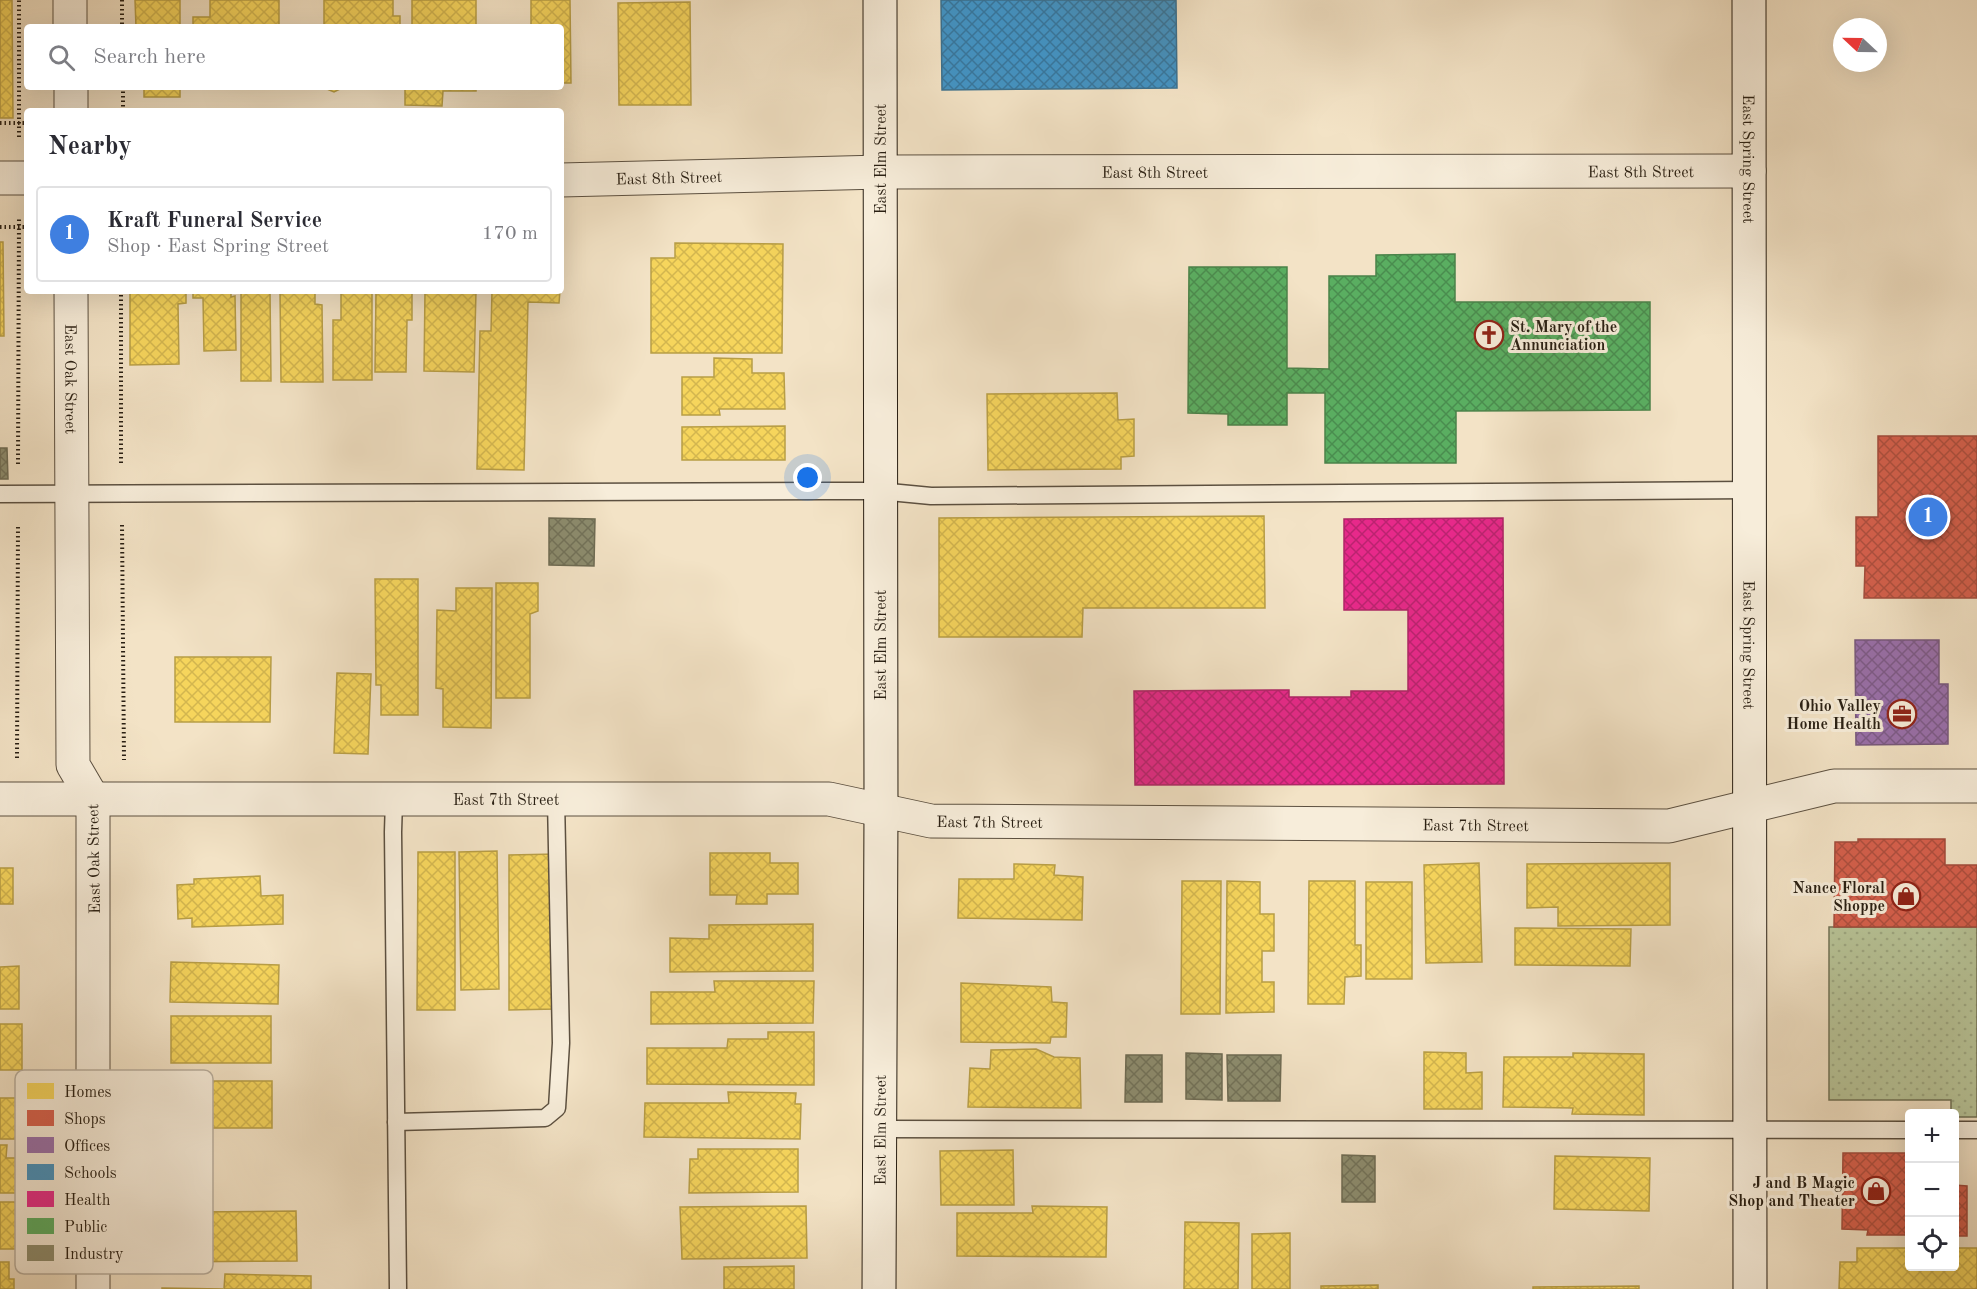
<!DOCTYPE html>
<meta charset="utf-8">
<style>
:root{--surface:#fff;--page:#f7f7f7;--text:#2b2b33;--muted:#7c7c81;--line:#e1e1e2;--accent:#8f2418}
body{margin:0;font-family:"Old Standard TT",serif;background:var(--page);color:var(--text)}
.controls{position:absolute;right:18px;bottom:18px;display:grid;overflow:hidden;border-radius:6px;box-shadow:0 6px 24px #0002}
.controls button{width:54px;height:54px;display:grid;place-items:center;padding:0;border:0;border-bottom:2px solid var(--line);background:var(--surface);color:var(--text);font:30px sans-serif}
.compass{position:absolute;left:1833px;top:18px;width:54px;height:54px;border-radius:50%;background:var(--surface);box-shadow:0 6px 24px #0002;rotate:292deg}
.you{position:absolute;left:808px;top:478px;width:21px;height:21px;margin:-15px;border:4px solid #fff;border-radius:50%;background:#1a73e8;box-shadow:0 0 0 9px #1a73e833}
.badge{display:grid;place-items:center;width:39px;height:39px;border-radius:50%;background:var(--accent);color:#fff;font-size:20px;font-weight:700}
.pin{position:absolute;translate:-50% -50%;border:3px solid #fff;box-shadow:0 2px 6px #0006}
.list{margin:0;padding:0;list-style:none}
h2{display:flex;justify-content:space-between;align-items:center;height:78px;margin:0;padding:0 24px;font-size:26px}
h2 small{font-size:20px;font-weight:400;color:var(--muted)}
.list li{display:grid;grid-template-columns:39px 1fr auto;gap:18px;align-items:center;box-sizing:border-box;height:96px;margin:0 12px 12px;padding:0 12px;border:2px solid var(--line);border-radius:6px}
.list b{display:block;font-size:22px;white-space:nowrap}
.list p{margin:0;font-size:20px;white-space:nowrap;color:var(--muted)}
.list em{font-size:20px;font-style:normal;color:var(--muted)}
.icon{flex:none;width:33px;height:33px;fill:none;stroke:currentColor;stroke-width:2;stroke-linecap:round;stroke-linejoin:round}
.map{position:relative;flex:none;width:1977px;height:1289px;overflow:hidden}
.search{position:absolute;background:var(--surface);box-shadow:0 6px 24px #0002;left:24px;top:24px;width:540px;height:66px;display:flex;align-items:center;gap:15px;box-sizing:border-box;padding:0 21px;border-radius:6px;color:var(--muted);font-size:22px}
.panel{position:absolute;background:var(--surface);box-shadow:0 6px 24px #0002;left:24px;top:108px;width:540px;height:186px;border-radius:6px}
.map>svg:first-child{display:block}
</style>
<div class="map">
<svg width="1977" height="1289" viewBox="0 0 1977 1289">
<defs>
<pattern id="grass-dots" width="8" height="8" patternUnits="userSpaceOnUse" patternTransform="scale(1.5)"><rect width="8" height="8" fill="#b8c498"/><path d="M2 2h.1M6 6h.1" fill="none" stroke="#9ea882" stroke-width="1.8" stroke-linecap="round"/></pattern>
<pattern id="homes-cross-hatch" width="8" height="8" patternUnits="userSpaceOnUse" patternTransform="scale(1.5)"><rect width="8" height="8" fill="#f6d55c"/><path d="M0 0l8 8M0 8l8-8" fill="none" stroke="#d3b64f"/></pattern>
<pattern id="shops-cross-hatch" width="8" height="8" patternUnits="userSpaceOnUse" patternTransform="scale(1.5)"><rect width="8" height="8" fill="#d6604d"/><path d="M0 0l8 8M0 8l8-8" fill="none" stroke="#ae4f3f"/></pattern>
<pattern id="offices-cross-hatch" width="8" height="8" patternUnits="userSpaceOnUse" patternTransform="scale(1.5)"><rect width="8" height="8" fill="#9970ab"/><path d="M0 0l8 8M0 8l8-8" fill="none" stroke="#7d5b8a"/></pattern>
<pattern id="schools-cross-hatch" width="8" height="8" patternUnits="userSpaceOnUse" patternTransform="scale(1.5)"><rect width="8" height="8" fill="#4393c3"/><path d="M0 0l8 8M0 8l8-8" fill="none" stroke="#38779d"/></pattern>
<pattern id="health-cross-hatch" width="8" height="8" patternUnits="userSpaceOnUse" patternTransform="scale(1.5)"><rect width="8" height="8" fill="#e7298a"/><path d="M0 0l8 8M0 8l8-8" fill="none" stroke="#bb2370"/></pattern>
<pattern id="public-cross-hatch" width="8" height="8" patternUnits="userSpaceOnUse" patternTransform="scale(1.5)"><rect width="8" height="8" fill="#5aae61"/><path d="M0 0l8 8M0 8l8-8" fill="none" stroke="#4a8d4f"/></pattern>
<pattern id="industry-cross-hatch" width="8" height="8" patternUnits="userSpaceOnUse" patternTransform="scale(1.5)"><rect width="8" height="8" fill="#8c8c6e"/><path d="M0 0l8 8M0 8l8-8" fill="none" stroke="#727259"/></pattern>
</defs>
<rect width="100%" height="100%" fill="#f3e3c6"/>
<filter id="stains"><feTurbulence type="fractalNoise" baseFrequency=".00333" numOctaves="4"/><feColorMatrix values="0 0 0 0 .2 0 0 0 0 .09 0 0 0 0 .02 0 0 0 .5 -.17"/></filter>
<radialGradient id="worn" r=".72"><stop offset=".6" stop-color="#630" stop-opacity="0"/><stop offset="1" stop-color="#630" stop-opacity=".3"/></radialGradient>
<path fill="url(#grass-dots)" stroke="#707256" stroke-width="1.5" d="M1829 927H1977V1117H1955L1954 1114 1951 1113V1100H1829Z"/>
<g fill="url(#homes-cross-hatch)" stroke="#b89e46" stroke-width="1.5">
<path d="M0 0H12L13 118H0Z"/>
<path d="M135 0H180V27H136Z"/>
<path d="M210 0H279V27H193V17H210Z"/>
<path d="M324 0H393V16H400V27H324Z"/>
<rect x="412" y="0" width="64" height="27"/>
<path d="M531 0H570L571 83H561V27H531Z"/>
<path d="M690 2 691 105H619L618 3Z"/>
<rect x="144" y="87" width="36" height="10"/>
<path d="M322 87H344L334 92Z"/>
<path d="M405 87H476V91H443L442 106 405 105Z"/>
<path d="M0 242H3L4 336H0Z"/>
<path d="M675 243 783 244 782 353H651V258H675Z"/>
<path d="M130 291H186V303L178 304 179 364 130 365Z"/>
<path d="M193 291H231V297L235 296 236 350 204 351 203 298H193Z"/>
<path d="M241 291H270L271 381H241Z"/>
<path d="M280 291H315V304L322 305 323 382H281Z"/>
<path d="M341 291H372V380H333V320H341Z"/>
<path d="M376 291H412V320H407L406 372H375Z"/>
<path d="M425 291H476L474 372 424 371Z"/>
<path d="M492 291H560L559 303 528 302 524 470 477 469 480 331H491Z"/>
<path d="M714 358 752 359V373H784L785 409H719L720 415H682V377H714Z"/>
<path d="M1117 393 1118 420 1134 419V456L1121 457V469L988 470 987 394Z"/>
<path d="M785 426V460H682V427Z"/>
<path d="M1264 516 1265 608H1083L1082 637H939V518Z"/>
<path d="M375 579H418V715H381V685H376Z"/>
<path d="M496 583H538V611L530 614V698H496Z"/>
<path d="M456 588H492L491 728 443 727V689L436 688 437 610 456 611Z"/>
<path d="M175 657H271L270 722H175Z"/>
<path d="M337 673 371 674 368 754 334 753Z"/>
<path d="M497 851 499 989 461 990 459 852Z"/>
<path d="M418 852H455V1010H417Z"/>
<path d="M710 853H770V863H798V894H767V904H736L737 895H710Z"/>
<path d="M556 854V1009L509 1010V855Z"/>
<path d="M1479 863 1482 962 1426 963 1424 865Z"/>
<path d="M1670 863V925L1558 926V907L1527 908V864Z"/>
<path d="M1014 864 1055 865 1054 875 1083 877 1082 920 958 918 959 879H1014Z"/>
<rect x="0" y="868" width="13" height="36"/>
<path d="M260 876 261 896 283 895V924L192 927V918L178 919 177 885 194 884V879Z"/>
<path d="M1182 881H1221L1220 1014H1181Z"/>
<path d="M1227 881 1260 882V914H1274V951H1262V982H1274V1012L1226 1013Z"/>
<path d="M1309 881H1355V945H1361V976L1345 977 1344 1004H1308Z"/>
<rect x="1366" y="882" width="46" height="97"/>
<path d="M813 924V971L670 972V938L709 939V925Z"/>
<path d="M1515 928 1631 929 1630 966 1515 965Z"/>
<path d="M171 962 279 965 278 1004 170 1002Z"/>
<path d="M19 966V1009H0V967Z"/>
<path d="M714 981H814L813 1023 651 1024V992H715Z"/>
<path d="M961 983 1051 987 1052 1002 1067 1003 1066 1037H1051L1050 1043 961 1042Z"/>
<rect x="171" y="1016" width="100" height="47"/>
<rect x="0" y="1024" width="22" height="46"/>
<path d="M768 1032H814V1085L647 1084V1048H727L728 1039H768Z"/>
<path d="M1036 1049 1054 1057 1080 1058 1081 1108 968 1107 970 1068 990 1069 991 1050Z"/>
<path d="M1424 1052 1466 1053V1073L1482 1072V1109H1424Z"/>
<path d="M1573 1053 1644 1054V1115L1572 1114 1573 1108 1503 1107 1504 1057H1573Z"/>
<rect x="173" y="1081" width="99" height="47"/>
<path d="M728 1092 796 1093 795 1104H801L800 1139 644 1137 645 1103H729Z"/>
<rect x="0" y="1098" width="40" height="41"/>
<path d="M0 1145H7L6 1158H17V1193H0Z"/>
<path d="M698 1149H798V1192L689 1193 690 1159H698Z"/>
<path d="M1013 1150 1014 1205H941L940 1151Z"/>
<path d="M1555 1156 1650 1158 1649 1211 1554 1209Z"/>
<path d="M0 1202H28L27 1249H0Z"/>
<path d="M806 1206 807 1258 682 1259 680 1207Z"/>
<path d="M1032 1206 1107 1207 1106 1257 957 1256V1213H1033Z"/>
<path d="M296 1211 297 1261 162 1262 163 1224H194V1212Z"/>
<path d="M1185 1222 1239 1223 1238 1289H1184Z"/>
<path d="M1290 1233V1289H1252V1234Z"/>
<path d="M1857 1248H1910V1266H1954V1248H1977V1289H1839L1840 1262H1857Z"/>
<path d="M0 1262H9V1279H14V1289H0Z"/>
<path d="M794 1266V1289H724V1267Z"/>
<path d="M225 1274 311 1276V1289H224Z"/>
<path d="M1378 1285V1289H1321V1286Z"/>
<path d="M1639 1286V1289H1533V1287Z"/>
<path d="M162 1288 223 1289H162Z"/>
</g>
<g fill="url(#shops-cross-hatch)" stroke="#a24c3c" stroke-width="1.5">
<path d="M1878 436H1977V598H1864L1865 566H1856V517H1878Z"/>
<path d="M1858 839H1945V865H1977V927H1834L1835 842H1858Z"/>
<path d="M1843 1153H1910V1235H1867L1868 1230 1842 1229Z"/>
<path d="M1954 1185 1967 1186V1236H1954Z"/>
</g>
<path fill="url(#offices-cross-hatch)" stroke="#77587d" stroke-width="1.5" d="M1855 640H1939V684H1948V744L1856 745Z"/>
<path fill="url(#schools-cross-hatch)" stroke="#3b708e" stroke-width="1.5" d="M941 0H1176L1177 88 942 90Z"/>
<path fill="url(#health-cross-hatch)" stroke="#ae2666" stroke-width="1.5" d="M1503 518 1504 784 1135 785 1134 691 1289 690V697H1351V691H1408V610H1344V519Z"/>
<path fill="url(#public-cross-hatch)" stroke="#4b834a" stroke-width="1.5" d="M1455 254V302H1650V410L1456 411V463H1325V393H1287V425H1228V414L1188 413 1189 267H1287V368L1329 369V276H1376V255Z"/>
<g fill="url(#industry-cross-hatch)" stroke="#6e6b53" stroke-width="1.5">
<path d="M0 448H7L8 479H0Z"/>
<path d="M549 518 595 519 594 566 549 565Z"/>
<path d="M1186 1053 1222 1054V1100L1186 1099Z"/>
<path d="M1126 1055H1162V1102H1125Z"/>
<path d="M1227 1055H1281L1280 1101H1228Z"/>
<path d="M1342 1155 1375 1156V1202H1342Z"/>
</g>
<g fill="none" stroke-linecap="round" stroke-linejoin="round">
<g stroke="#5c5040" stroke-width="19">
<g id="service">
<path d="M0 494 825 491H879L931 496 1749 490"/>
<path d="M394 800 393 832 398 1289"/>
<path d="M396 1122 545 1118 557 1108 561 1043 556 799"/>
<path d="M879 1129 1910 1130"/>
<path d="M1954 1130H1977"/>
</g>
</g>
<g stroke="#5c5040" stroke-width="35">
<g id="minor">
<path d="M70 0V27"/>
<path d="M71 87V111"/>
<path id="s1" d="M71 291 73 765 93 799V1289"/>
<path id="s2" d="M0 799H829L931 821 1669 826 1834 786H1977"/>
</g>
</g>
<g stroke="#5c5040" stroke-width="35">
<g id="tertiary">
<path d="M0 178H27"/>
<path id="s3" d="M561 180 881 172 1749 171"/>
</g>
</g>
<g stroke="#291f13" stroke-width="35">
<g id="secondary">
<path id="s4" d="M1749 0 1750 1289"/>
<path id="s5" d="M879 1289 881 810 880 0"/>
</g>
</g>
<g stroke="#291f13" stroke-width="4" stroke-dasharray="1.5 3" stroke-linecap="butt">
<path d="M122 0V27"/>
<path d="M123 87V111"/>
<path d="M0 123H27"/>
<path d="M19 137V0"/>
<path d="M0 227H27"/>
<path d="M121 463V291"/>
<path d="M18 464 19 217"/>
<path d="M122 525 124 760"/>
<path d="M17 758 18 526"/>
</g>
<use href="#service" stroke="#f7edda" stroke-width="16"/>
<use href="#minor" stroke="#f7edda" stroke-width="33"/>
<use href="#tertiary" stroke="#f7edda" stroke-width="33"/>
<use href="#secondary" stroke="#f7edda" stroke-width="33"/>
</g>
<defs>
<g id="church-ring" transform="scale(1.5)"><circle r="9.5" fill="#f7edda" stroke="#8f2418" stroke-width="1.5"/><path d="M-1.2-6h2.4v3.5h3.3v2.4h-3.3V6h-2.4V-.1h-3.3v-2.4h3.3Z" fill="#8f2418"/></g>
<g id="office-ring" transform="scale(1.5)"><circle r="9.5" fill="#f7edda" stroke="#8f2418" stroke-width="1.5"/><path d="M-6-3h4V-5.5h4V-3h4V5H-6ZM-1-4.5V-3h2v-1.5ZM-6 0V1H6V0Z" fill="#8f2418"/></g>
<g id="shop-ring" transform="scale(1.5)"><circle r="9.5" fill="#f7edda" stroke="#8f2418" stroke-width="1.5"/><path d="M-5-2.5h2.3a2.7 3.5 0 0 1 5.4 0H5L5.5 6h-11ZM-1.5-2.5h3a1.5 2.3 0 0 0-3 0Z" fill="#8f2418"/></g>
</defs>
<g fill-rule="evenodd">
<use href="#church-ring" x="1489" y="335"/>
<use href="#office-ring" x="1902" y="714"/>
<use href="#shop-ring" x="1906" y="896"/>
<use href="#shop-ring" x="1876" y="1191"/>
</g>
<g text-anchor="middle" stroke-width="6" stroke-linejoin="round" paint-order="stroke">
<g font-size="16" fill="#291f13" stroke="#f7edda">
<text transform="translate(880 159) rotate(-90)" y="6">East Elm Street</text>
<text dy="6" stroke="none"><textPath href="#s4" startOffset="159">East Spring Street</textPath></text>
<text dy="6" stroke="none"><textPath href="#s3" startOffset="1080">East 8th Street</textPath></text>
<text dy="6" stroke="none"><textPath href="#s3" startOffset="594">East 8th Street</textPath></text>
<text dy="6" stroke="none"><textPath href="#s3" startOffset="108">East 8th Street</textPath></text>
<text dy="6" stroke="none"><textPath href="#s1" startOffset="88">East Oak Street</textPath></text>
<text transform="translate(880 645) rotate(-90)" y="6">East Elm Street</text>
<text dy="6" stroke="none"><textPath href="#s4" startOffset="645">East Spring Street</textPath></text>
<text dy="6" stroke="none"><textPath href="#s2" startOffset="506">East 7th Street</textPath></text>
<text dy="6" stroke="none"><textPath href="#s2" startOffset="992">East 7th Street</textPath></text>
<text dy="6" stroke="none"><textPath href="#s2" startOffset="1478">East 7th Street</textPath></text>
<text transform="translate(93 859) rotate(-91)" y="6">East Oak Street</text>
<text dy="6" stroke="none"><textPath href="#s5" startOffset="159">East Elm Street</textPath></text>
</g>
<g font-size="16" font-weight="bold" fill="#291f13" stroke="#f7edda" text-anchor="end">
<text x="1510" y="332" text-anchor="start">St. Mary of the<tspan x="1510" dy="18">Annunciation</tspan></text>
<text x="1881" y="711">Ohio Valley<tspan x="1881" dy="18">Home Health</tspan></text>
<text x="1885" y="893">Nance Floral<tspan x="1885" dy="18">Shoppe</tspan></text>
<text x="1855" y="1188">J and B Magic<tspan x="1855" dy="18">Shop and Theater</tspan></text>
</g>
</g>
<rect x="15" y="1070" width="198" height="204" rx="9" fill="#f7edda" stroke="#b9af9e" stroke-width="1.5"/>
<rect x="27" y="1083" width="27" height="16" fill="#f6d55c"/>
<rect x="27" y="1110" width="27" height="16" fill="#d6604d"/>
<rect x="27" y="1137" width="27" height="16" fill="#9970ab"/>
<rect x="27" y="1164" width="27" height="16" fill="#4393c3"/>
<rect x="27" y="1191" width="27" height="16" fill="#e7298a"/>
<rect x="27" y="1218" width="27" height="16" fill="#5aae61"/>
<rect x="27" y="1245" width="27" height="16" fill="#8c8c6e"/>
<g font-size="16" fill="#291f13">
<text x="64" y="1097">Homes</text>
<text x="64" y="1124">Shops</text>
<text x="64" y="1151">Offices</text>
<text x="64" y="1178">Schools</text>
<text x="64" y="1205">Health</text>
<text x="64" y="1232">Public</text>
<text x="64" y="1259">Industry</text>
</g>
<rect width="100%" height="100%" filter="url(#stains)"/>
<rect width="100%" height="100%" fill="url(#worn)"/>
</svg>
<div class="controls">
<button>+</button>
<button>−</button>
<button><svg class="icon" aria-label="locate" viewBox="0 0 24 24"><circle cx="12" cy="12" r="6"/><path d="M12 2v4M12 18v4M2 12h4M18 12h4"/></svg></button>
</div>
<svg class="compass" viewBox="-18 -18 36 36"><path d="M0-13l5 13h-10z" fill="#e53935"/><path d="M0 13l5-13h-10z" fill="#7c7c81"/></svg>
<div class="you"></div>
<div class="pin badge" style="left:1928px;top:517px;background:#3f7fe0">1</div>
<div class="search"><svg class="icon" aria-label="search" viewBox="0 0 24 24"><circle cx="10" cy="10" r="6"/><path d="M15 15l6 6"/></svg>Search here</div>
<section class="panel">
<h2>Nearby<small></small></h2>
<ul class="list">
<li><span class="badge" style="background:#3f7fe0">1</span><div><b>Kraft Funeral Service</b><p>Shop · East Spring Street</p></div><em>170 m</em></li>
</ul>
</section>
</div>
